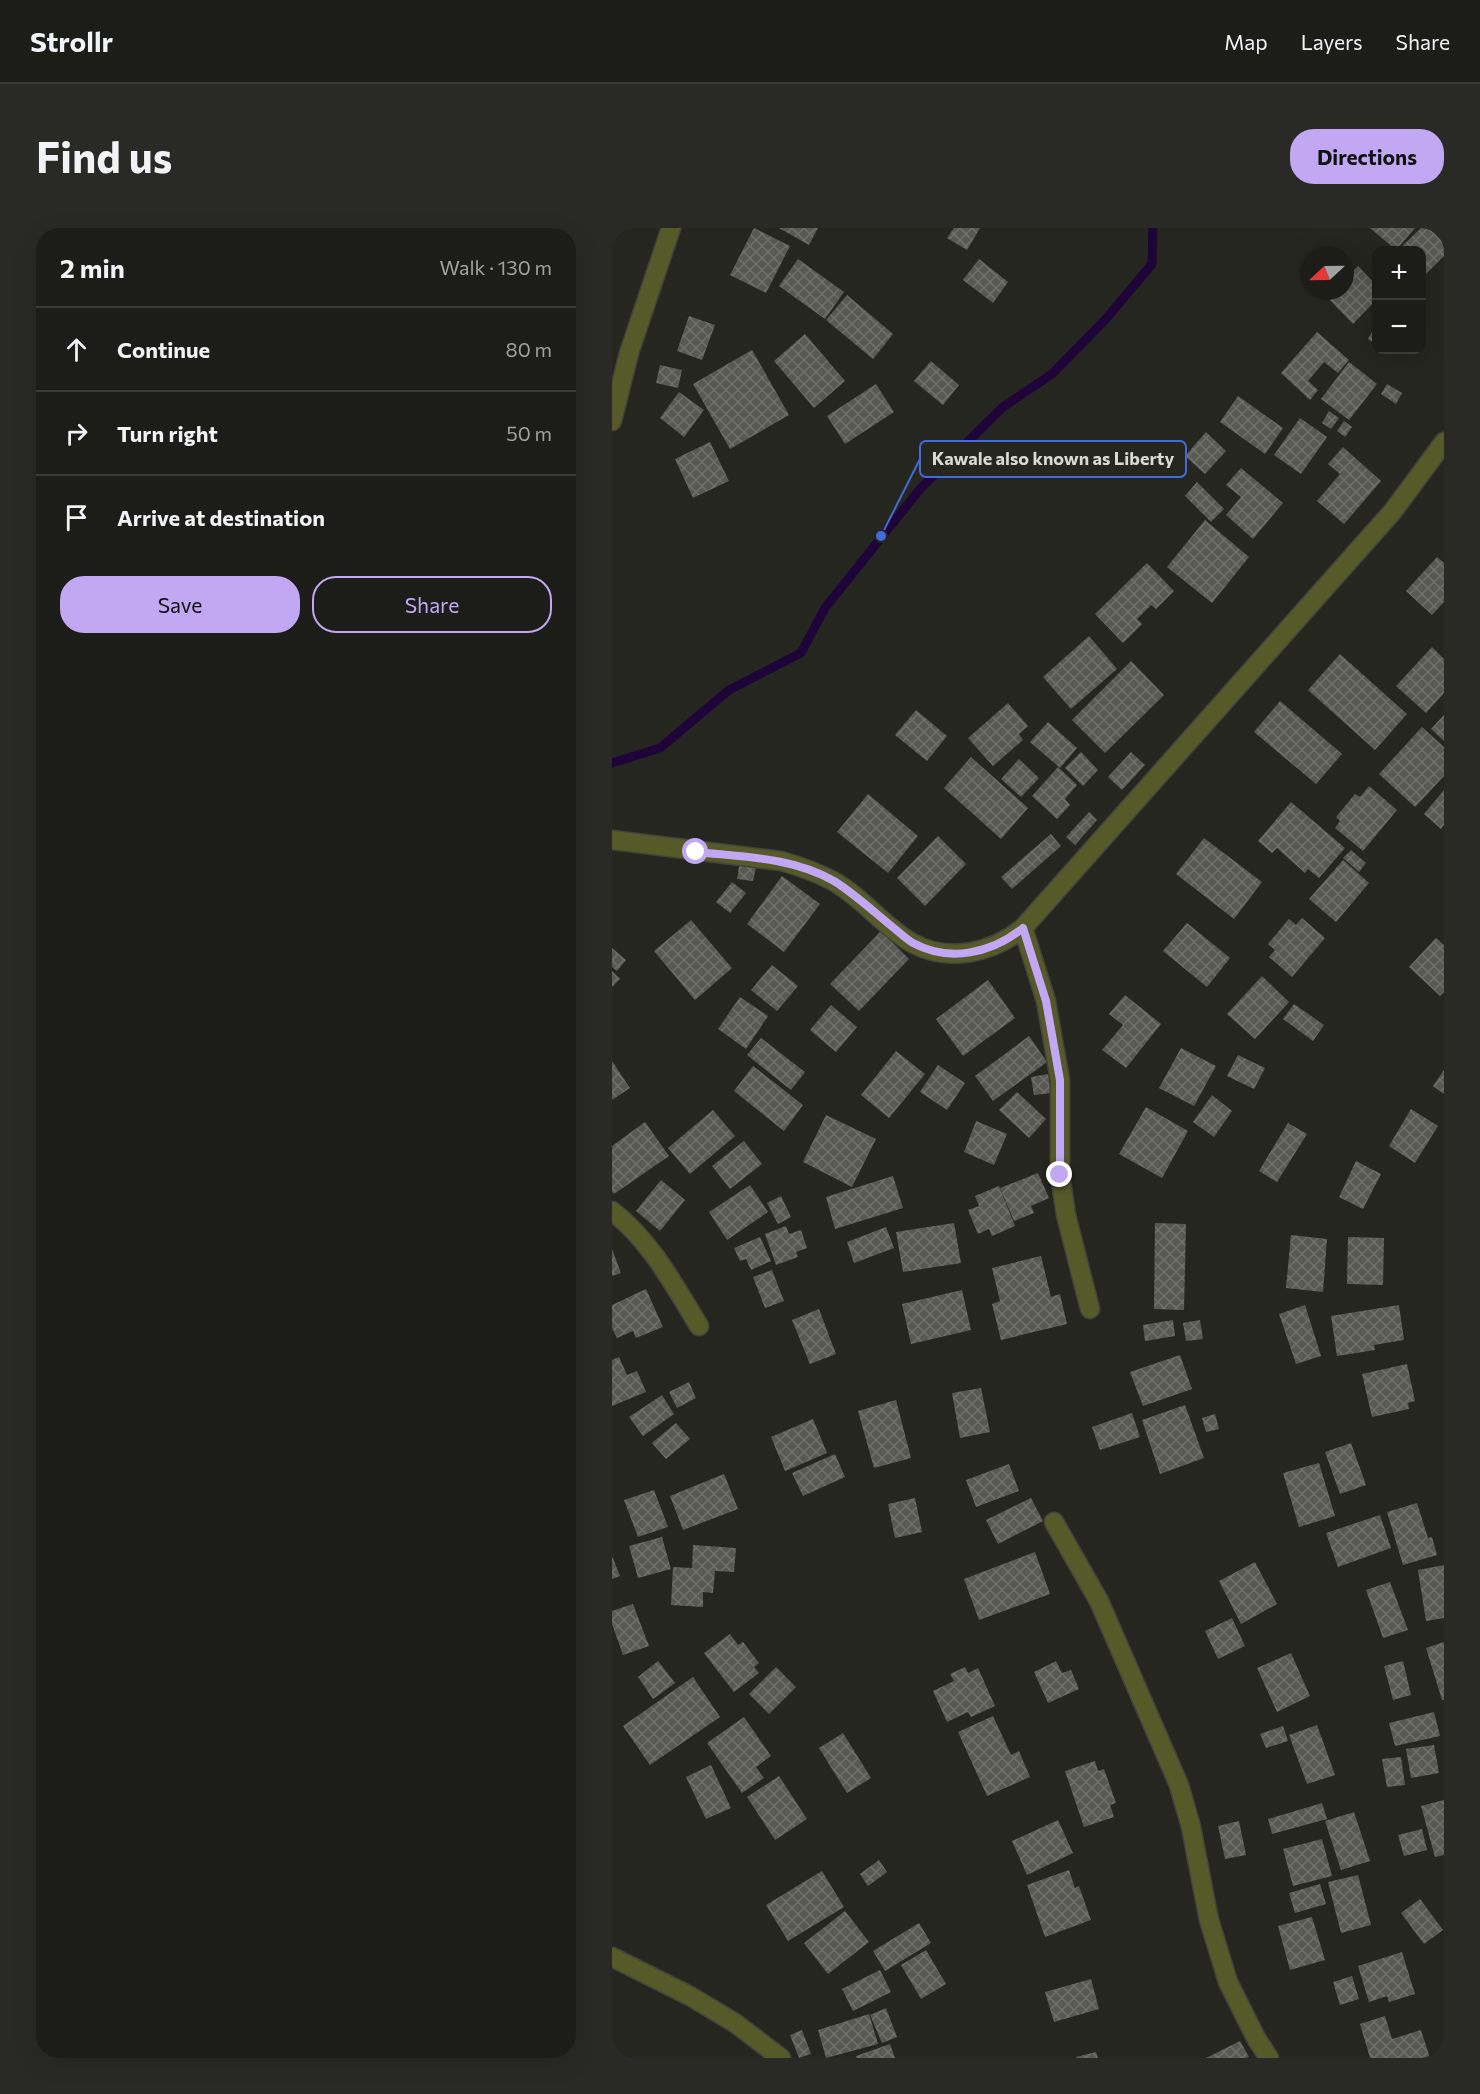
<!DOCTYPE html>
<meta charset="utf-8">
<style>
:root{--surface:#1c1c18;--page:#292925;--text:#f1f3f6;--muted:#a0a1a2;--line:#3a3a37;--accent:#c2a7f2}
body{margin:0;font-family:Commissioner,sans-serif;background:var(--page);color:var(--text)}
.controls{position:absolute;right:18px;top:18px;display:grid;overflow:hidden;border-radius:12px;box-shadow:0 6px 24px #0002}
.controls button{width:54px;height:54px;display:grid;place-items:center;padding:0;border:0;border-bottom:2px solid var(--line);background:var(--surface);color:var(--text);font:30px sans-serif}
.compass{position:absolute;left:688px;top:18px;width:54px;height:54px;border-radius:50%;background:var(--surface);box-shadow:0 6px 24px #0002;rotate:248deg}
.stop{position:absolute;width:18px;height:18px;margin:-14px;border:4px solid #c2a7f2;border-radius:50%;background:#fff}
.stop.end{background:#c2a7f2;border-color:#fff;box-shadow:0 2px 6px #0008}
.list{margin:0;padding:0;list-style:none}
h2{display:flex;justify-content:space-between;align-items:center;height:78px;margin:0;padding:0 24px;font-size:26px}
h2 small{font-size:20px;font-weight:400;color:var(--muted)}
.list li{display:grid;grid-template-columns:39px 1fr auto;gap:18px;align-items:center;box-sizing:border-box;height:84px;padding:0 24px;border-top:2px solid var(--line)}
.list b{display:block;font-size:22px;white-space:nowrap}
.list em{font-size:20px;font-style:normal;color:var(--muted)}
.actions{display:flex;gap:12px;padding:18px 24px}
.actions a{flex:1;padding:14px 0;border:2px solid var(--accent);border-radius:24px;text-align:center;font-size:21px;color:var(--accent)}
.actions .main{background:var(--accent);color:#111}
.icon{flex:none;width:33px;height:33px;fill:none;stroke:currentColor;stroke-width:2;stroke-linecap:round;stroke-linejoin:round}
.map{position:relative;flex:none;width:832px;height:1830px;overflow:hidden;border-radius:24px}
header{display:flex;align-items:center;gap:36px;box-sizing:border-box;height:84px;padding:0 30px;background:var(--surface);border-bottom:2px solid var(--line)}
header strong{font-size:28px}
nav{display:flex;gap:33px;margin-inline-start:auto;font-size:21px}
.intro{display:flex;align-items:center;justify-content:space-between;box-sizing:border-box;height:144px;padding:0 36px}
h1{margin:0;font-size:42px}
.button{padding:15px 27px;border-radius:24px;background:var(--accent);color:#111;font-size:21px;font-weight:700}
main{display:flex;gap:36px;padding:0 36px}
aside{flex:1;background:var(--surface);border-radius:24px;box-shadow:0 6px 24px #0002}
.map>svg:first-child{display:block}
</style>
<header>
<strong>Strollr</strong>
<nav><a>Map</a><a>Layers</a><a>Share</a></nav>
</header>
<div class="intro"><h1>Find us</h1><a class="button">Directions</a></div>
<main>
<aside>
<h2>2 min<small>Walk · 130 m</small></h2>
<ul class="list">
<li><svg class="icon" aria-label="ahead" viewBox="0 0 24 24"><path d="M12 20V5M6 11l6-6 6 6"/></svg><div><b>Continue</b></div><em>80 m</em></li>
<li><svg class="icon" aria-label="right" viewBox="0 0 24 24"><path d="M7 20v-9h11M14 6l5 5-5 5"/></svg><div><b>Turn right</b></div><em>50 m</em></li>
<li><svg class="icon" aria-label="arrive" viewBox="0 0 24 24"><path d="M6 21V4h12l-3 4 3 4H6"/></svg><div><b>Arrive at destination</b></div></li>
</ul>
<div class="actions"><a class="main">Save</a><a>Share</a></div>
</aside>
<div class="map">
<svg width="832" height="1830" viewBox="0 0 832 1830">
<defs>
<pattern id="building-cross-hatch" width="8" height="8" patternUnits="userSpaceOnUse" patternTransform="scale(1.5)"><rect width="8" height="8" fill="#585953"/><path d="M0 0l8 8M0 8l8-8" fill="none" stroke="#6f706b"/></pattern>
</defs>
<rect width="100%" height="100%" fill="#252620"/>
<g fill="none" stroke-linecap="round" stroke-linejoin="round">
<path stroke="#1f043a" stroke-width="9" d="M0 535 48 520 117 462 189 425 213 380 308 261 391 179 440 146 493 92 540 36 541 0"/>
</g>
<g fill="url(#building-cross-hatch)">
<path d="M142 0 178 18 154 65 118 47Z"/>
<path d="M167 0H206L197 17Z"/>
<path d="M342 0H368L355 22 335 10Z"/>
<path d="M758 0H803L784 22Z"/>
<path d="M809 0H817L832 15V28L810 50V22H786Z"/>
<path d="M186 31 232 64 213 91 167 58Z"/>
<path d="M367 31 396 54 381 75 351 52Z"/>
<path d="M746 38 764 57V72L741 96 715 69 721 63H733V51Z"/>
<path d="M235 67 281 106 261 131 214 92Z"/>
<path d="M77 88 103 97 90 132 65 123Z"/>
<path d="M764 97V117L756 111Z"/>
<path d="M705 104 737 132 726 145 712 134 696 153 706 162 698 172 669 145Z"/>
<path d="M193 106 233 153 202 180 162 133Z"/>
<path d="M140 122 177 187 118 221 81 156Z"/>
<path d="M319 133 347 157 331 177 302 153Z"/>
<path d="M737 134 765 156 737 192 709 171Z"/>
<path d="M48 137 70 142 66 160 44 155Z"/>
<path d="M264 156 282 184 233 216 215 188Z"/>
<path d="M775 156 790 165 784 176 769 166Z"/>
<path d="M67 164 92 182 72 209 48 190Z"/>
<path d="M626 168 671 200 653 226 608 194Z"/>
<path d="M717 183 727 190 719 201 710 195Z"/>
<path d="M688 190 715 209 689 246 662 227Z"/>
<path d="M732 193 740 199 733 209 725 203Z"/>
<path d="M594 204 614 223 593 246 573 228Z"/>
<path d="M98 214 117 253 81 270 63 231Z"/>
<path d="M731 219 769 253 732 296 705 273 728 246 716 236Z"/>
<path d="M629 240 671 275 641 311 614 287 629 269 614 257Z"/>
<path d="M585 254 612 281 599 294 573 268Z"/>
<path d="M593 292 637 329 600 375 555 339Z"/>
<path d="M825 329 832 335V374L820 387 794 363Z"/>
<path d="M535 335 562 363 544 381 539 377 525 391 530 396 511 415 483 386Z"/>
<path d="M477 408 505 441 459 481 431 449Z"/>
<path d="M820 419 832 431V465L814 485 784 458Z"/>
<path d="M728 426 795 486 763 522 696 462Z"/>
<path d="M519 433 552 467 493 525 460 492Z"/>
<path d="M668 473 730 526 704 556 642 504Z"/>
<path d="M396 475 416 498 407 506 411 512 381 538 356 510Z"/>
<path d="M304 482 335 508 315 533 283 507Z"/>
<path d="M832 487V513L819 501Z"/>
<path d="M436 494 465 520 448 540 418 514Z"/>
<path d="M810 499 832 519V548L803 579 767 546Z"/>
<path d="M469 524 486 542 471 558 453 540Z"/>
<path d="M519 524 533 537 510 562 496 549Z"/>
<path d="M359 529 416 580 389 611 332 560Z"/>
<path d="M407 531 427 550 409 569 389 551Z"/>
<path d="M446 539 465 557 453 571 458 577 445 591 420 568Z"/>
<path d="M757 558 785 582 751 623 723 600 728 593 724 589 743 566 748 569Z"/>
<path d="M832 562V597L829 601 812 586Z"/>
<path d="M256 566 306 608 276 645 225 604Z"/>
<path d="M679 574 733 620 707 650 696 641 693 645 665 620 660 625 646 613Z"/>
<path d="M477 584 485 592 463 617 454 609Z"/>
<path d="M439 606 449 618 400 661 389 649Z"/>
<path d="M326 608 354 636 313 678 285 650Z"/>
<path d="M592 610 650 654 622 691 564 646Z"/>
<path d="M739 622 754 635 747 644 731 630Z"/>
<path d="M128 632 145 635 141 653 125 651Z"/>
<path d="M731 632 757 655 724 694 697 671Z"/>
<path d="M170 648 208 676 172 724 135 696Z"/>
<path d="M120 654 134 665 118 685 104 674Z"/>
<path d="M690 690 713 710 680 749 657 729 663 722 656 716 677 691 684 697Z"/>
<path d="M79 692 120 740 83 772 42 723Z"/>
<path d="M575 695 618 730 595 759 551 723Z"/>
<path d="M269 703 297 731 247 783 218 756Z"/>
<path d="M824 710 832 717V764L828 768 797 739Z"/>
<path d="M0 720 14 732 5 743 0 739Z"/>
<path d="M160 737 186 758 165 783 139 762Z"/>
<path d="M0 743 8 751 0 759Z"/>
<path d="M650 748 677 774 643 811 615 786Z"/>
<path d="M376 752 403 790 351 828 324 791Z"/>
<path d="M513 767 549 796 514 840 490 822 511 797 497 786Z"/>
<path d="M128 769 156 788 134 821 106 801Z"/>
<path d="M682 776 712 797 701 813 671 791Z"/>
<path d="M219 777 245 799 224 824 198 802Z"/>
<path d="M417 808 435 834 381 873 363 848Z"/>
<path d="M149 810 193 844 179 862 135 827Z"/>
<path d="M569 820 604 838 582 878 547 860Z"/>
<path d="M284 823 313 846 277 890 249 867Z"/>
<path d="M626 827 653 840 642 861 615 848Z"/>
<path d="M0 833 18 860 0 872Z"/>
<path d="M326 837 353 855 335 882 308 864Z"/>
<path d="M141 838 191 877 172 903 122 863Z"/>
<path d="M832 842V866L821 858Z"/>
<path d="M436 846 439 865 422 867 419 849Z"/>
<path d="M405 864 434 891 417 910 387 882Z"/>
<path d="M600 867 620 883 602 909 581 894Z"/>
<path d="M534 879 576 903 550 950 507 926Z"/>
<path d="M799 881 826 898 803 935 777 918Z"/>
<path d="M101 882 123 908 78 946 56 920Z"/>
<path d="M214 887 264 911 240 959 191 934Z"/>
<path d="M364 893 395 906 382 937 352 924Z"/>
<path d="M33 894 57 928 2 966 0 964V918Z"/>
<path d="M676 895 695 906 665 954 647 943Z"/>
<path d="M132 913 150 936 118 961 100 938Z"/>
<path d="M744 933 769 946 751 981 727 969Z"/>
<path d="M426 945 437 970 419 978 422 985 402 993 388 960Z"/>
<path d="M281 948 291 980 223 1001 214 969Z"/>
<path d="M49 952 73 972 48 1003 24 983Z"/>
<path d="M138 957 156 984 115 1012 97 984Z"/>
<path d="M387 958 403 998 380 1008 377 1001 366 1006 356 982 367 978 363 968Z"/>
<path d="M169 968 179 989 166 996 155 975Z"/>
<path d="M342 995 349 1035 291 1044 284 1004Z"/>
<path d="M543 995 574 996 572 1082 542 1081Z"/>
<path d="M174 998 177 1006 189 1002 195 1020 184 1024 186 1029 164 1037 153 1006Z"/>
<path d="M274 999 282 1020 242 1035 235 1014Z"/>
<path d="M679 1007 715 1011 711 1064 674 1060Z"/>
<path d="M148 1009 159 1033 139 1042 134 1031 128 1033 122 1020Z"/>
<path d="M736 1009 772 1010 771 1057 735 1056Z"/>
<path d="M0 1021 9 1045 0 1048Z"/>
<path d="M429 1028 439 1069 448 1066 455 1096 389 1112 380 1076 388 1073 380 1040Z"/>
<path d="M160 1042 172 1073 153 1080 141 1049Z"/>
<path d="M34 1061 51 1099 24 1110 21 1103 5 1110 0 1100V1077Z"/>
<path d="M350 1062 359 1102 299 1116 290 1076Z"/>
<path d="M693 1077 709 1128 684 1136 667 1086Z"/>
<path d="M787 1077 792 1112 762 1117 763 1122 725 1128 719 1088Z"/>
<path d="M207 1081 224 1126 198 1136 180 1092Z"/>
<path d="M561 1092 563 1108 533 1113 531 1097Z"/>
<path d="M588 1092 591 1111 574 1113 571 1095Z"/>
<path d="M568 1127 580 1161 531 1178 518 1144Z"/>
<path d="M7 1129 15 1147 25 1143 34 1164 0 1178V1132Z"/>
<path d="M795 1136 803 1173 796 1175 797 1181 760 1189 750 1146Z"/>
<path d="M77 1154 84 1170 65 1180 57 1164Z"/>
<path d="M369 1160 378 1204 348 1210 340 1165Z"/>
<path d="M50 1167 62 1186 31 1208 17 1189Z"/>
<path d="M284 1172 299 1230 262 1240 246 1183Z"/>
<path d="M573 1177 592 1230 548 1246 530 1192Z"/>
<path d="M520 1185 528 1209 488 1222 480 1199Z"/>
<path d="M603 1186 607 1201 594 1204 590 1190Z"/>
<path d="M201 1191 215 1225 173 1243 159 1209Z"/>
<path d="M64 1195 78 1211 54 1231 40 1215Z"/>
<path d="M739 1215 754 1257 728 1266 713 1224Z"/>
<path d="M223 1226 233 1249 191 1268 180 1245Z"/>
<path d="M707 1235 723 1288 687 1299 671 1245Z"/>
<path d="M397 1236 407 1263 364 1279 354 1252Z"/>
<path d="M112 1246 126 1281 71 1302 58 1268Z"/>
<path d="M42 1262 56 1299 26 1309 12 1272Z"/>
<path d="M303 1270 310 1304 283 1310 276 1276Z"/>
<path d="M419 1270 431 1293 386 1316 374 1292Z"/>
<path d="M805 1275 816 1310 820 1309 825 1327 791 1337 775 1284Z"/>
<path d="M768 1287 779 1320 726 1339 714 1305Z"/>
<path d="M50 1309 59 1341 26 1350 17 1318Z"/>
<path d="M81 1317 124 1320 122 1344 103 1343 101 1365 91 1364V1379L59 1377 61 1339 80 1340Z"/>
<path d="M423 1324 438 1366 367 1392 352 1351Z"/>
<path d="M0 1328 8 1348 0 1351Z"/>
<path d="M643 1334 665 1376 629 1396 607 1353Z"/>
<path d="M832 1337V1390L814 1393 806 1342Z"/>
<path d="M778 1354 796 1402 771 1410 754 1362Z"/>
<path d="M21 1376 37 1418 11 1427 0 1396V1383Z"/>
<path d="M620 1390 633 1418 606 1431 593 1403Z"/>
<path d="M118 1406 126 1417 131 1414 147 1435 142 1439 147 1445 122 1464 92 1425Z"/>
<path d="M832 1414V1472H830L814 1420Z"/>
<path d="M679 1425 698 1468 665 1484 645 1440Z"/>
<path d="M46 1433 63 1455 41 1471 26 1449Z"/>
<path d="M444 1433 450 1445 459 1442 467 1461 436 1475 422 1444Z"/>
<path d="M791 1433 799 1467 781 1472 772 1438Z"/>
<path d="M164 1439 184 1459 157 1486 137 1466Z"/>
<path d="M353 1439 356 1445 366 1440 383 1478 359 1489 356 1484 335 1494 321 1463 342 1453 338 1446Z"/>
<path d="M81 1449 108 1489 38 1537 11 1498Z"/>
<path d="M822 1484 828 1508 783 1518 777 1495Z"/>
<path d="M381 1488 399 1527 407 1523 418 1549 375 1568 346 1504Z"/>
<path d="M132 1489 159 1528 144 1539 152 1550 130 1565 95 1515Z"/>
<path d="M705 1497 723 1547 695 1556 677 1507Z"/>
<path d="M671 1498 676 1513 654 1520 648 1506Z"/>
<path d="M231 1505 259 1550 235 1565 207 1520Z"/>
<path d="M822 1517 827 1545 799 1550 794 1521Z"/>
<path d="M789 1529 793 1557 775 1559 770 1531Z"/>
<path d="M483 1533 486 1543 492 1541 504 1575 498 1577 502 1589 472 1599 453 1543Z"/>
<path d="M99 1537 119 1580 94 1591 74 1549Z"/>
<path d="M167 1548 195 1591 163 1612 135 1569Z"/>
<path d="M832 1572V1627L823 1629 809 1578Z"/>
<path d="M710 1575 715 1591 660 1606 656 1591Z"/>
<path d="M742 1584 758 1633 729 1642 713 1593Z"/>
<path d="M446 1592 461 1625 415 1647 400 1613Z"/>
<path d="M627 1593 634 1627 613 1631 606 1598Z"/>
<path d="M810 1601 815 1622 792 1628 786 1607Z"/>
<path d="M710 1611 720 1648 681 1658 671 1621Z"/>
<path d="M267 1632 275 1644 256 1658 248 1646Z"/>
<path d="M457 1642 463 1660 467 1658 479 1692 433 1709 415 1657Z"/>
<path d="M210 1643 232 1679 176 1713 154 1677Z"/>
<path d="M746 1647 759 1697 729 1705 716 1654Z"/>
<path d="M708 1656 714 1676 683 1685 677 1665Z"/>
<path d="M808 1671 831 1702 812 1716 789 1685Z"/>
<path d="M233 1683 257 1714 216 1746 192 1715Z"/>
<path d="M700 1689 713 1732 678 1742 666 1698Z"/>
<path d="M307 1695 319 1715 273 1743 261 1723Z"/>
<path d="M314 1722 334 1756 309 1771 289 1737Z"/>
<path d="M790 1724 803 1766 777 1774 775 1768 757 1774 746 1738Z"/>
<path d="M268 1742 279 1764 241 1783 230 1761Z"/>
<path d="M740 1748 747 1771 728 1777 721 1754Z"/>
<path d="M479 1751 487 1781 442 1794 433 1764Z"/>
<path d="M274 1780 285 1809 270 1815 258 1787Z"/>
<path d="M257 1786 266 1816 214 1830 206 1802Z"/>
<path d="M773 1788 780 1811 809 1802 818 1830H758L748 1796Z"/>
<path d="M190 1802 199 1826 187 1830 178 1807Z"/>
<path d="M628 1813 637 1829 634 1830H594Z"/>
<path d="M278 1816 283 1830H245L244 1828Z"/>
<path d="M484 1824 486 1830H464V1829Z"/>
</g>
<g fill="none" stroke-linecap="round" stroke-linejoin="round">
<g stroke="#42433d" stroke-width="21">
<g id="minor">
<path d="M0 193 17 125 59 0"/>
<path d="M0 612 169 633C187 638 204 644 221 653 250 669 271 698 300 715 337 735 380 725 411 700L781 283 832 214"/>
<path d="M411 700 434 773 448 852V947L454 987 478 1081"/>
<path d="M0 983C38 1012 62 1057 87 1098"/>
<path d="M442 1294 487 1373 567 1557 579 1599 597 1692 616 1754 644 1810 657 1830"/>
<path d="M0 1729 78 1768 123 1795 169 1830"/>
</g>
</g>
<use href="#minor" stroke="#565a29" stroke-width="18"/>
</g>
<g fill="none" stroke-linecap="round" stroke-linejoin="round">
<path stroke="#c2a7f2" stroke-width="8" d="M84 624C131 629 180 629 222 653 243 666 263 685 283 701 288 705 294 711 301 715 338 735 380 725 411 700L434 773 448 852V947"/>
</g>
<path fill="none" stroke="#436ad8" stroke-width="2" d="M269 308L308 231"/>
<circle fill="#436ad8" stroke="#252620" stroke-width="2" cx="269" cy="308" r="6"/>
<rect fill="#252620" stroke="#436ad8" stroke-width="2" x="308" y="213" width="266" height="36" rx="6"/>
<g font-size="18" text-anchor="middle" font-weight="bold" fill="#d9dad6">
<text x="441" y="237">Kawale also known as Liberty</text>
</g>
</svg>
<div class="controls">
<button>+</button>
<button>−</button>
</div>
<svg class="compass" viewBox="-18 -18 36 36"><path d="M0-13l5 13h-10z" fill="#e53935"/><path d="M0 13l5-13h-10z" fill="#a0a1a2"/></svg>
<div class="stop" style="left:84px;top:624px"></div>
<div class="stop end" style="left:448px;top:947px"></div>
</div>
</main>
